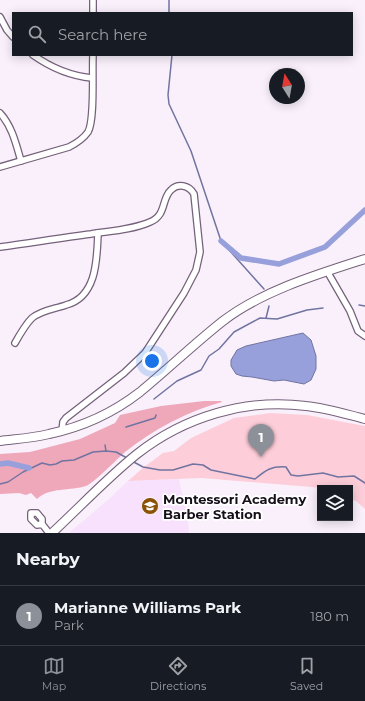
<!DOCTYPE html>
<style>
:root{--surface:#171b24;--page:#20242c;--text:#f1f3f6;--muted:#9ea1a6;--line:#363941;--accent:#8c9099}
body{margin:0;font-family:Montserrat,sans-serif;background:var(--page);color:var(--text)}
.controls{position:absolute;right:12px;bottom:12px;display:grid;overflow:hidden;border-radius:0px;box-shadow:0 2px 10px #0003}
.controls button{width:36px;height:36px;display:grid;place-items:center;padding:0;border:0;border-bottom:1px solid var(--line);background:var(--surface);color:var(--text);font:20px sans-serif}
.compass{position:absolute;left:269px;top:68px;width:36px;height:36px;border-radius:50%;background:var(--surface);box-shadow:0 2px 10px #0003;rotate:349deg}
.you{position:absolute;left:152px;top:361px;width:14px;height:14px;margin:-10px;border:3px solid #fff;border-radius:50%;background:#1a73e8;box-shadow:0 0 0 6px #1a73e833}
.badge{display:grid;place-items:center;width:26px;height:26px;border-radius:50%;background:var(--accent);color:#fff;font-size:13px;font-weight:700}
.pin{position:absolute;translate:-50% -33px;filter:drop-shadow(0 1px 2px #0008)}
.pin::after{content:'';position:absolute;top:21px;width:14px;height:12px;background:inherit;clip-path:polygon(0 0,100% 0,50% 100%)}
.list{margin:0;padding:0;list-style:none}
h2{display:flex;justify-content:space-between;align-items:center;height:52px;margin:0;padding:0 16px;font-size:17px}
h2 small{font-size:13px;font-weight:400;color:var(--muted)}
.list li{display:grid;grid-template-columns:26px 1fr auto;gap:12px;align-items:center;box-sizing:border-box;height:60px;padding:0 16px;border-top:1px solid var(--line)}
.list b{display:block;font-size:15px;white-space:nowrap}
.list p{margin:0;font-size:13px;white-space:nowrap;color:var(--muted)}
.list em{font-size:13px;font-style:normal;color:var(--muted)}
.icon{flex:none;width:22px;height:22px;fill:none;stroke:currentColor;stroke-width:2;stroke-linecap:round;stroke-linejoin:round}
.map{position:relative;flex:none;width:365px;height:533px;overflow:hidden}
.search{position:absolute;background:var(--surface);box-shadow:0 2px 10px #0003;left:12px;right:12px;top:12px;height:44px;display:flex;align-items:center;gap:10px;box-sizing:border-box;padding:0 14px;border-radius:0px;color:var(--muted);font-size:15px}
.sheet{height:112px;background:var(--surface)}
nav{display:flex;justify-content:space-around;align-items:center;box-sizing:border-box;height:56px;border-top:1px solid var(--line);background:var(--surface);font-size:11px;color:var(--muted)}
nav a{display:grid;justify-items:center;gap:2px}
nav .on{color:var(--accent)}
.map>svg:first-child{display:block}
</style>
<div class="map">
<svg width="365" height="533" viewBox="0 0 365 533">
<rect width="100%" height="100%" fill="#f9f0fb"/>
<path fill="#f8e1fd" d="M179 479 188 521 189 533H69L109 499 128 481Z"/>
<path fill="#fdceda" d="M271 413 307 415 365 426V509L356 501 350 499V488H323L201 478 128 481 144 467 163 453 174 451 191 438 234 418Z"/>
<path fill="#eea8ba" d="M204 401H221L222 402C186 412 154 429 125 452 117 459 94 483 86 486 71 491 49 487 37 499L31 493 26 495 19 493 0 494V454L30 452 80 439 115 423 120 415 161 406Z"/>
<path fill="#98a0db" stroke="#7174a0" d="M303 333 311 340 316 356V369L311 380 304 384 284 380 274 381 252 377 242 376 236 374 231 366V360L237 350 246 346Z"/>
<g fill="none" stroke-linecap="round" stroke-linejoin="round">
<g stroke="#7174a0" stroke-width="1.5">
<path d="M169 13V0"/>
<path d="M172 55 168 95 169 104 191 151 221 241 264 289"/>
<path d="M359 305 365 306"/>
<path d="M266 318 269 306"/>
<path d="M154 399 177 381 201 370 209 356 219 349 234 332 260 318 277 319 307 310 323 308"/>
<path d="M126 427 155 418 156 415"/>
<path d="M105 445 106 451"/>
<path d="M132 461 143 467 160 470H173L193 464 203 465 211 470 255 479C266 470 271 466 286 467L291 475 298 476 323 473 338 477 354 476 365 483"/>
<path d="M0 484 8 482 23 472 42 463 50 465 56 464 62 461 74 460 93 452 106 451 116 452 127 458"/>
</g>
<g stroke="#98a0db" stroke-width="5.5">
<path d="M221 241 241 258 279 264 325 247 365 210"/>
<path d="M0 464 8 463 29 468"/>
</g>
<g stroke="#75617a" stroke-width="8">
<g id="street">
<path d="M93 0V13"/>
<path d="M0 17 7 30 13 37"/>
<path d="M33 55C50 67 71 76 92 78"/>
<path d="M0 113C12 126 16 144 21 161"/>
<path d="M0 167 69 147C77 143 83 139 88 132 95 120 92 71 93 55"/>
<path d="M0 247C30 243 60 238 91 234 110 231 132 230 150 222 167 215 161 199 171 190 178 183 189 185 194 194L200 252 196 270 184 293 145 353 124 373 66 418 63 422 62 431"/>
<path d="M327 271 350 311 358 331 365 336"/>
<path d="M15 343C20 334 25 325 32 318 42 310 55 309 66 305 97 297 97 259 98 233"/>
<path d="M42 524 37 525 31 519V513H37L42 519V524L49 533"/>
</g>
</g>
<g stroke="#75617a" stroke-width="10">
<g id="secondary">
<path d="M0 441C16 439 33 438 49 434 82 427 113 413 140 392 168 369 195 343 223 321 262 291 318 274 365 259"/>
<path d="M52 533C80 507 107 478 137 454 184 417 246 398 306 406 326 408 345 414 365 419"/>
</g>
</g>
<use href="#street" stroke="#fff" stroke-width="5.5"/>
<use href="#secondary" stroke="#fff" stroke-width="8"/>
</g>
<defs>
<g id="school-disc" transform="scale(0.9)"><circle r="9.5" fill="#8a5107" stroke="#fff"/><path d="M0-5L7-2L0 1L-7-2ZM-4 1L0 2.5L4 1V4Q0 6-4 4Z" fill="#fff"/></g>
</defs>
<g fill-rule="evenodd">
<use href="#school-disc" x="150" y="506"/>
</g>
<g text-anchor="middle" stroke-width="3.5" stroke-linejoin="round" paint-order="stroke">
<g font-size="13" font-weight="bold" fill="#160e18" stroke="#fff" text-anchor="start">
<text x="163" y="504">Montessori Academy<tspan x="163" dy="15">Barber Station</tspan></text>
</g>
</g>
</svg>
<div class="controls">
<button><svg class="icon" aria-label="layers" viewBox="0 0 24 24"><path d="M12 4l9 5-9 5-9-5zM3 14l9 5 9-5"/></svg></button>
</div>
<svg class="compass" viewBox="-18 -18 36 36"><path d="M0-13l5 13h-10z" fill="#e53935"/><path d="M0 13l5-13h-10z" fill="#9ea1a6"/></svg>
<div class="you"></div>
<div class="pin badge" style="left:261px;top:457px">1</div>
<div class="search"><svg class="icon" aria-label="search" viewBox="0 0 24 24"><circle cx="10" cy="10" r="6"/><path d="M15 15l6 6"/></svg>Search here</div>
</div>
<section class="sheet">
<h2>Nearby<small></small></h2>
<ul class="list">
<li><span class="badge">1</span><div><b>Marianne Williams Park</b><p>Park</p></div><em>180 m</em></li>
</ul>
</section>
<nav>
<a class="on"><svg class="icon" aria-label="map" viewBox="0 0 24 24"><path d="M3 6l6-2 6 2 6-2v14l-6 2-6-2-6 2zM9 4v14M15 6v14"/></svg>Map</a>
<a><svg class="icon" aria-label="directions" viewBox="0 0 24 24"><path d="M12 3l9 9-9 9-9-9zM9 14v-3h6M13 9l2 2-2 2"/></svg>Directions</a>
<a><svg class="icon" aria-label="saved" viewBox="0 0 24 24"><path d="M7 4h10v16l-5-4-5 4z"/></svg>Saved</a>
</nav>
